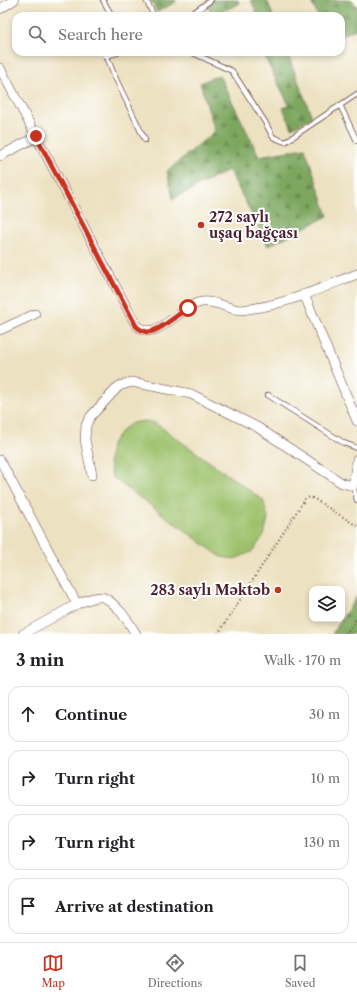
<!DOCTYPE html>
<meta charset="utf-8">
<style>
:root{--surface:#fff;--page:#f6f6f6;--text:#202124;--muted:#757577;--line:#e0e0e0;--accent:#c8321e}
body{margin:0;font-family:"Libre Caslon Text",serif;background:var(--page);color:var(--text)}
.controls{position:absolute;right:12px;bottom:12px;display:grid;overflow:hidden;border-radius:8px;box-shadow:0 2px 6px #0003}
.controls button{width:36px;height:36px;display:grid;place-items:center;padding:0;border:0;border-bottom:1px solid var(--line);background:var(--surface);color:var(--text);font:20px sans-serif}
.stop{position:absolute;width:12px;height:12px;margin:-9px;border:3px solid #c8321e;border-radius:50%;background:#fff}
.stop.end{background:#c8321e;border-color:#fff;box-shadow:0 1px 4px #0008}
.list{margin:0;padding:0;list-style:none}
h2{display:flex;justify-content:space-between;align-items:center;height:52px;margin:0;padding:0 16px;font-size:17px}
h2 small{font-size:13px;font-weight:400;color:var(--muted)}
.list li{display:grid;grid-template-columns:26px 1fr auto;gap:12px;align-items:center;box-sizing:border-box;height:56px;margin:0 8px 8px;padding:0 8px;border:1px solid var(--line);border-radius:12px}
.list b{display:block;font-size:15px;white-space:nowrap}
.list em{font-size:13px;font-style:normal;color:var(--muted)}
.icon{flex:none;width:22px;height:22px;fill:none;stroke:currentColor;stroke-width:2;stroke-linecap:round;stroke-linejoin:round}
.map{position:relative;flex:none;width:357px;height:634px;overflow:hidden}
.search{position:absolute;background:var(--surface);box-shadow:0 2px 6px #0003;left:12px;right:12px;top:12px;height:44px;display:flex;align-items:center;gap:10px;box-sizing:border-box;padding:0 14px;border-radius:12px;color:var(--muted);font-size:15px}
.sheet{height:308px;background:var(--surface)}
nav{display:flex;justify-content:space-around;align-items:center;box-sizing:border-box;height:56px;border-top:1px solid var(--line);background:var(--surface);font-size:11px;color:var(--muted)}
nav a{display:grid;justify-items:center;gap:2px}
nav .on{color:var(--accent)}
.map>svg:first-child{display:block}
</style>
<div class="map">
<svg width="357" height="634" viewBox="0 0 357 634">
<defs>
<pattern id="forest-firs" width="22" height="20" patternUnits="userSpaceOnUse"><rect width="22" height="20" fill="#7da75f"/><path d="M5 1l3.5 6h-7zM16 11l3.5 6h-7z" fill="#68874f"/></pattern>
</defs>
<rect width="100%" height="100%" fill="#fff"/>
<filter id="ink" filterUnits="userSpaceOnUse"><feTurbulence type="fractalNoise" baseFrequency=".025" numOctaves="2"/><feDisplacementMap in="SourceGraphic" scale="8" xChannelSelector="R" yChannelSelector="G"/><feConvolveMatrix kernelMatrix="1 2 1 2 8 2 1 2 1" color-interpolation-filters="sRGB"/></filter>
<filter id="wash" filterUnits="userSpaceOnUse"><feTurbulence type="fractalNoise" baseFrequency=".012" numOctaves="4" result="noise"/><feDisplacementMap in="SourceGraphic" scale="16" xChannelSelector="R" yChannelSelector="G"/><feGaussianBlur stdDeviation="0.9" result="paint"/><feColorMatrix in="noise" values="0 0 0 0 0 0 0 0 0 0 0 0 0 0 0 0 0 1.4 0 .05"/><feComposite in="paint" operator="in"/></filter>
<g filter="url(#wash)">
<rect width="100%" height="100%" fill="#ece1c0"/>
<path fill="#9cc16b" stroke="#73704b" d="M145 421 155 423 263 500 268 518 264 535 253 551 235 559 221 557 112 477 109 462 111 445 122 430 132 423Z"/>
<g fill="url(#forest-firs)" stroke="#646345">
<path d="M151 0H175L176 2 157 12Z"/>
<path d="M208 0H238L239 4 211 16Z"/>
<path d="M251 0H267L273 16H253L257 14Z"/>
<path d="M310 0H351L357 6V32L355 29 341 36V16H318Z"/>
<path d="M262 52H287L312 117 292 128 283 108 289 105Z"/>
<path d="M219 75 259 156 305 148 328 216 268 246 229 170 173 199 167 171 215 131 200 83Z"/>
<path d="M357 596V634H332Z"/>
</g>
</g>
<g filter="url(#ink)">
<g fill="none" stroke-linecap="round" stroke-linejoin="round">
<g stroke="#623c41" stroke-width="6">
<g id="lane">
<path d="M103 0 112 16"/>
<path d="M146 0 154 16"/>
<path d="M189 16 211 0"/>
<path d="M105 52 115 77 145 140"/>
<path d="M191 52 232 71 265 122 273 137 285 142 357 94"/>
<path d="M106 56 120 52"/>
<path d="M340 105 357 141"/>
<path d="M268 395 344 443 357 448"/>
<path d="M353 486 357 500"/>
</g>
</g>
<g stroke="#623c41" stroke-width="10">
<g id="street">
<path d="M0 9 14 0"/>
<path d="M0 68 136 325C157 345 179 305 202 302 215 300 228 309 240 310 245 310 251 308 256 308 291 302 324 287 357 274"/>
<path d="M0 156 36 137"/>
<path d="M304 294 357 421"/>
<path d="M0 330 35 314"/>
<path d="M0 460 77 604C84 601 94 596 102 597 114 600 130 623 136 634"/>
<path d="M92 475 85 440 86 425 91 416 119 386 132 382 191 394 257 427 342 483 353 486 357 459"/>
<path d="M23 634 77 604"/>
</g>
</g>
<g stroke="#623c41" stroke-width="2" stroke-dasharray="1 3" stroke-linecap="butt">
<path d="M218 634 305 499 310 497 316 500 357 526"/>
<path d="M346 634 357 618"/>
</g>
<use href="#lane" stroke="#fff" stroke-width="4.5"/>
<use href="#street" stroke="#fff" stroke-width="9"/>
</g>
</g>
<g fill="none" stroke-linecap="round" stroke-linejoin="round" filter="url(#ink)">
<path stroke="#c8321e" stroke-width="5" d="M36 136 136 326C139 329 142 331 147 332 158 333 178 314 188 308"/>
</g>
<g fill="#c8321e" stroke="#fff" stroke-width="1.5">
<circle cx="201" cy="225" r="4"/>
<circle cx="278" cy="590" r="4"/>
</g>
<g text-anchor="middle" stroke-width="4" stroke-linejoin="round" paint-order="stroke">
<g font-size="14" font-weight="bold" fill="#4a1f2b" stroke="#fff" text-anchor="start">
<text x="209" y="222">272 saylı<tspan x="209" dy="16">uşaq bağçası</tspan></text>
<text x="270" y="595" text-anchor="end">283 saylı Məktəb</text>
</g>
</g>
</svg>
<div class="controls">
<button><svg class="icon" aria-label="layers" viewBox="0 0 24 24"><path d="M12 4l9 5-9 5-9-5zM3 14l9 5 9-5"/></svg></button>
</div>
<div class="stop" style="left:188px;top:308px"></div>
<div class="stop end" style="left:36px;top:136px"></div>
<div class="search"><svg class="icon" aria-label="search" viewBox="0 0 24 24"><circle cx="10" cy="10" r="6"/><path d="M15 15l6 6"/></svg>Search here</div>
</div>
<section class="sheet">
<h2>3 min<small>Walk · 170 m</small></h2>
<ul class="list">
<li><svg class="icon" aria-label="ahead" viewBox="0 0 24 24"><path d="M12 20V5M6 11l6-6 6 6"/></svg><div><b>Continue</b></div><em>30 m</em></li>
<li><svg class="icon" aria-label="right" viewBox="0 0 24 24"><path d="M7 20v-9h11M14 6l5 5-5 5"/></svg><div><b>Turn right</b></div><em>10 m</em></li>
<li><svg class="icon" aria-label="right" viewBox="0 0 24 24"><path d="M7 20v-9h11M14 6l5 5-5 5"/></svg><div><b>Turn right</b></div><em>130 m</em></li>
<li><svg class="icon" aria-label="arrive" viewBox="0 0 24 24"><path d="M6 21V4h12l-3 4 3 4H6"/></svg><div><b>Arrive at destination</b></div></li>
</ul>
</section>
<nav>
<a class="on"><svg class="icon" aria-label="map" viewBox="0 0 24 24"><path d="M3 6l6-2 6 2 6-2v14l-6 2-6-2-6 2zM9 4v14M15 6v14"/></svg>Map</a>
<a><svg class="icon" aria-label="directions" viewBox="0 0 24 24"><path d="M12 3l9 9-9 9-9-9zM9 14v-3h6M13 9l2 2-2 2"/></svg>Directions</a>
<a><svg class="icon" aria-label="saved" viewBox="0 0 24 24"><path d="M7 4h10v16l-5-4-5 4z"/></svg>Saved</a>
</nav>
